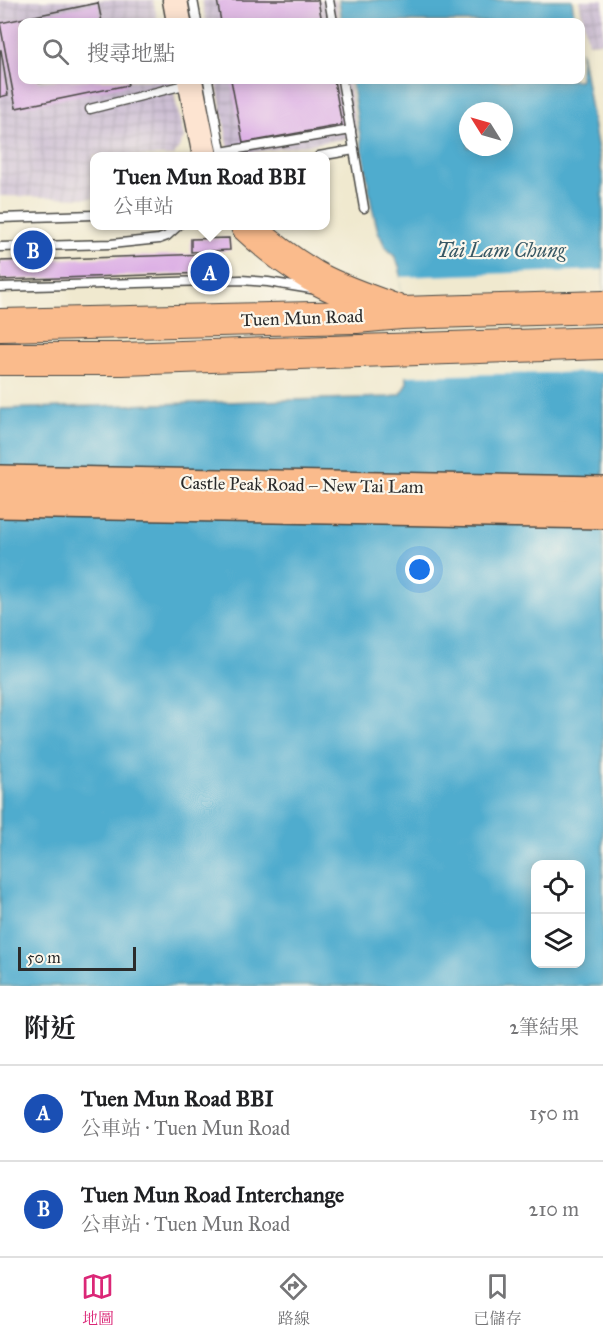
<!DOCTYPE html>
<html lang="zh-TW">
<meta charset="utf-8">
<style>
:root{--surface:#fff;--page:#f6f6f6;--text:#202124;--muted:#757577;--line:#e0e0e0;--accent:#db2777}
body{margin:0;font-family:"IM FELL Great Primer","Noto Serif TC",serif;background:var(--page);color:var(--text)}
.controls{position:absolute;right:18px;bottom:18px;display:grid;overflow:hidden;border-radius:12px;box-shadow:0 3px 15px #0003}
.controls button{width:54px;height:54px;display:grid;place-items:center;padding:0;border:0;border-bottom:2px solid var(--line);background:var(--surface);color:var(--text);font:30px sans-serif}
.compass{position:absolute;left:459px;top:102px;width:54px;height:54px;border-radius:50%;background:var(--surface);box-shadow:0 3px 15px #0003;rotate:307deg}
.scale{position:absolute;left:18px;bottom:15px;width:118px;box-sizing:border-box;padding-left:6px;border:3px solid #2b2b2b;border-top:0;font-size:16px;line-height:21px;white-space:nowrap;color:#2b2b2b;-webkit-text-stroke:4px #fbf7ec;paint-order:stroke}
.you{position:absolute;left:420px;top:570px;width:21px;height:21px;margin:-15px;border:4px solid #fff;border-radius:50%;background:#1a73e8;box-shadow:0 0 0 9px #1a73e833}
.badge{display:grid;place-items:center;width:39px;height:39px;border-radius:50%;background:var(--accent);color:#fff;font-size:20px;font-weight:700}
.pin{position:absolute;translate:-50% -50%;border:3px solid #fff;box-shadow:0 2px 6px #0006}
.popup{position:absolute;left:90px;top:152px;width:240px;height:78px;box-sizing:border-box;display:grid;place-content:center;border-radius:12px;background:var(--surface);filter:drop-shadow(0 2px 4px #0005);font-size:20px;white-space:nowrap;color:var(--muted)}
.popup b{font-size:22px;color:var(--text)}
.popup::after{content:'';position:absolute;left:50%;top:100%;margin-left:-12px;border:12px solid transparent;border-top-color:var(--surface)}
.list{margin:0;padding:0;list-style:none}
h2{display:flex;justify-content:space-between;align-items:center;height:78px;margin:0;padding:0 24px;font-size:26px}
h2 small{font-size:20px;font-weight:400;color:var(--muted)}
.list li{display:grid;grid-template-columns:39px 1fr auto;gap:18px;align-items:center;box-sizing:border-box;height:96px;padding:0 24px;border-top:2px solid var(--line)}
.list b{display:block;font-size:22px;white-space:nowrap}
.list p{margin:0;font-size:20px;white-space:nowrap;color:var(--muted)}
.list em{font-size:20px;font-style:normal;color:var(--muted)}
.icon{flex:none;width:33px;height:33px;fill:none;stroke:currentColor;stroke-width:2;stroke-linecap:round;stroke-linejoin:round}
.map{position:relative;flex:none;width:603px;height:986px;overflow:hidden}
.search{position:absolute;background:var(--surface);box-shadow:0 3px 15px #0003;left:18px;right:18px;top:18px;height:66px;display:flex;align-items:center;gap:15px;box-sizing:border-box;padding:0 21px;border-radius:12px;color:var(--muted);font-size:22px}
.sheet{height:270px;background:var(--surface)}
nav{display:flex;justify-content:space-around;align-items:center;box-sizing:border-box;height:84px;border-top:2px solid var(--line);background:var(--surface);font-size:16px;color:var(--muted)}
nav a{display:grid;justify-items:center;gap:3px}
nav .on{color:var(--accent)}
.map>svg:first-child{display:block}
</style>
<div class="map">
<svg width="603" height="986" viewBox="0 0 603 986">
<defs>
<pattern id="industrial-grid" width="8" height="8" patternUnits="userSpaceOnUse" patternTransform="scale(1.5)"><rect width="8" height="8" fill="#ccbed3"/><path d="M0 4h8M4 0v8" fill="none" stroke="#afa3b5"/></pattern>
</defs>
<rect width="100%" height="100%" fill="#fbf7ec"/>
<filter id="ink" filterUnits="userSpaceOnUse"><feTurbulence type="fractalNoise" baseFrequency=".0167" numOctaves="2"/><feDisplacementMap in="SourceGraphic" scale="12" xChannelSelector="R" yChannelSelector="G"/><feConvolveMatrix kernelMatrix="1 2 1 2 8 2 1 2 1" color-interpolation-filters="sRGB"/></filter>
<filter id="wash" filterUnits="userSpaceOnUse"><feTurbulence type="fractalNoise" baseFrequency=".008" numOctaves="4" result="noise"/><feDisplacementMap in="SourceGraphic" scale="24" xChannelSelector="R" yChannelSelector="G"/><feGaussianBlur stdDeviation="1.35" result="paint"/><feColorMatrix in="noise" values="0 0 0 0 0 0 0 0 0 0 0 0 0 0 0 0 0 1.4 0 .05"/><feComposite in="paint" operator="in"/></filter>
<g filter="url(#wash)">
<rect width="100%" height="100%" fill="#f0e9cf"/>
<g fill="url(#industrial-grid)">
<path d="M0 0H153L158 22H22V80H171L184 138 174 156H94V198L0 196Z"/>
<path d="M202 0H336L339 22H206Z"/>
<path d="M579 0H603V42L588 43Z"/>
<path d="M216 80H348L357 137 230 156Z"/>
</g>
<g fill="#50acce" stroke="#3e6c7c" stroke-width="1.5" fill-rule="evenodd">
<path d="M339 0H572L575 22H342Z"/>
<path d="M581 51 603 180V986H0V409L390 397 401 394 407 382 400 268 395 257 385 246 378 231 372 207 351 80H580ZM468 111H504V147H468ZM536 864H580V964H536Z"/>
</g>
<path fill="#f0e9cf" d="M603 270V372L404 376 400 277Z"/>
<g id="blocks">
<g fill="#ddb1e5">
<path d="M217 0H318L322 22H221Z"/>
<path d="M98 3 102 22H22V80H38L39 83 57 80H127L128 85 16 108 0 23Z"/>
<path d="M0 50H1L8 95 0 97Z"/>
<path d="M231 80H334L342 125 243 143Z"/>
<path d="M229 238 230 250 191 252V239Z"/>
<path d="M207 254 208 273 0 280V261Z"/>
</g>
</g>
</g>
<g filter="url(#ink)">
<use href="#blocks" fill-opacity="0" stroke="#494844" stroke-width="1.5"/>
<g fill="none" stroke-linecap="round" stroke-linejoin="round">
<g stroke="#494844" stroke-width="11">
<g id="lane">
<path d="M193 0 197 22"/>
<path d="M329 0 333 22"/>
<path d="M208 80 222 156"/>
<path d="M342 80 364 208"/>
<path d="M90 109 188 84"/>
<path d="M221 152 351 130"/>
<path d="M319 156 354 150"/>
<path d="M0 218 94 215"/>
<path d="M0 247 111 244 159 239 167 236 178 226"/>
<path d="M0 287 241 280 268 282 311 289"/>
</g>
</g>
<g stroke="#494844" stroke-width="27">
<g id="secondary">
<path d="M175 0 179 22"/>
<path d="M190 80 205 156"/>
</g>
</g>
<g stroke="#494844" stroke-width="30">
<g id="primary">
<path d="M0 479 603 490"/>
<path d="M0 504 603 515"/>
</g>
</g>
<g stroke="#494844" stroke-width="34">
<g id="highway">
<path d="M247 226C267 245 290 262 313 276 339 291 368 300 395 310"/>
<path d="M0 325 356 317 401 313 603 307"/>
<path d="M0 359H122L603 343"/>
</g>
</g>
<use href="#lane" stroke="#fff" stroke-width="8"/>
<use href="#secondary" stroke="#fde4d1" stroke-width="24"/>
<use href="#primary" stroke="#fabb8c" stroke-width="27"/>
<use href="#highway" stroke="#fabb8c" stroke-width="32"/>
</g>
</g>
<g text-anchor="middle" stroke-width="4.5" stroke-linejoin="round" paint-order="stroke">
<g font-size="18" fill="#2b2b2b" stroke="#fbf7ec">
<text transform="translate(302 318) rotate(-2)" y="6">Tuen Mun Road</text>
<text transform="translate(302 485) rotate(1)" y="6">Castle Peak Road – New Tai Lam</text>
</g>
<g font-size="20" font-style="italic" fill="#385864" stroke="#fbf7ec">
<text x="501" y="257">Tai Lam Chung</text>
</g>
</g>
</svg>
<div class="controls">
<button><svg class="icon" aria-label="locate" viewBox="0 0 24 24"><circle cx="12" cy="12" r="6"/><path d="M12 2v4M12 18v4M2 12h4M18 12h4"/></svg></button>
<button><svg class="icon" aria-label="layers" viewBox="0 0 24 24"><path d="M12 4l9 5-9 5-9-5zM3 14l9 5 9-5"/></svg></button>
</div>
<svg class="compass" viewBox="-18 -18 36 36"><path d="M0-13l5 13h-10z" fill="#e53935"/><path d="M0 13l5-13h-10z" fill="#757577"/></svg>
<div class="scale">50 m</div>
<div class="you"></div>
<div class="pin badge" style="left:210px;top:272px;background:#1a4fb4">A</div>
<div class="popup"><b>Tuen Mun Road BBI</b>公車站</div>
<div class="pin badge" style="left:33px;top:250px;background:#1a4fb4">B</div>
<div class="search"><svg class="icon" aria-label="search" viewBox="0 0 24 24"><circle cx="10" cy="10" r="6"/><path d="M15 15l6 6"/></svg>搜尋地點</div>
</div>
<section class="sheet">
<h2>附近<small>2筆結果</small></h2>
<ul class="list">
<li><span class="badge" style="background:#1a4fb4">A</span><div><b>Tuen Mun Road BBI</b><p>公車站 · Tuen Mun Road</p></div><em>150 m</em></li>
<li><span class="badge" style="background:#1a4fb4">B</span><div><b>Tuen Mun Road Interchange</b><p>公車站 · Tuen Mun Road</p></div><em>210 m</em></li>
</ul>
</section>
<nav>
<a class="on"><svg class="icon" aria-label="map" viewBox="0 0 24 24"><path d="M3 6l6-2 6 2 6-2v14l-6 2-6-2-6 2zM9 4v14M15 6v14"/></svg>地圖</a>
<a><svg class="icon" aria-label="directions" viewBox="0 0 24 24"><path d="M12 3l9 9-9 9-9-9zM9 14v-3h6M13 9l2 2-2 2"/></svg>路線</a>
<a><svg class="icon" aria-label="saved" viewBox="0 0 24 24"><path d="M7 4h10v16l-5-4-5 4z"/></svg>已儲存</a>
</nav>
